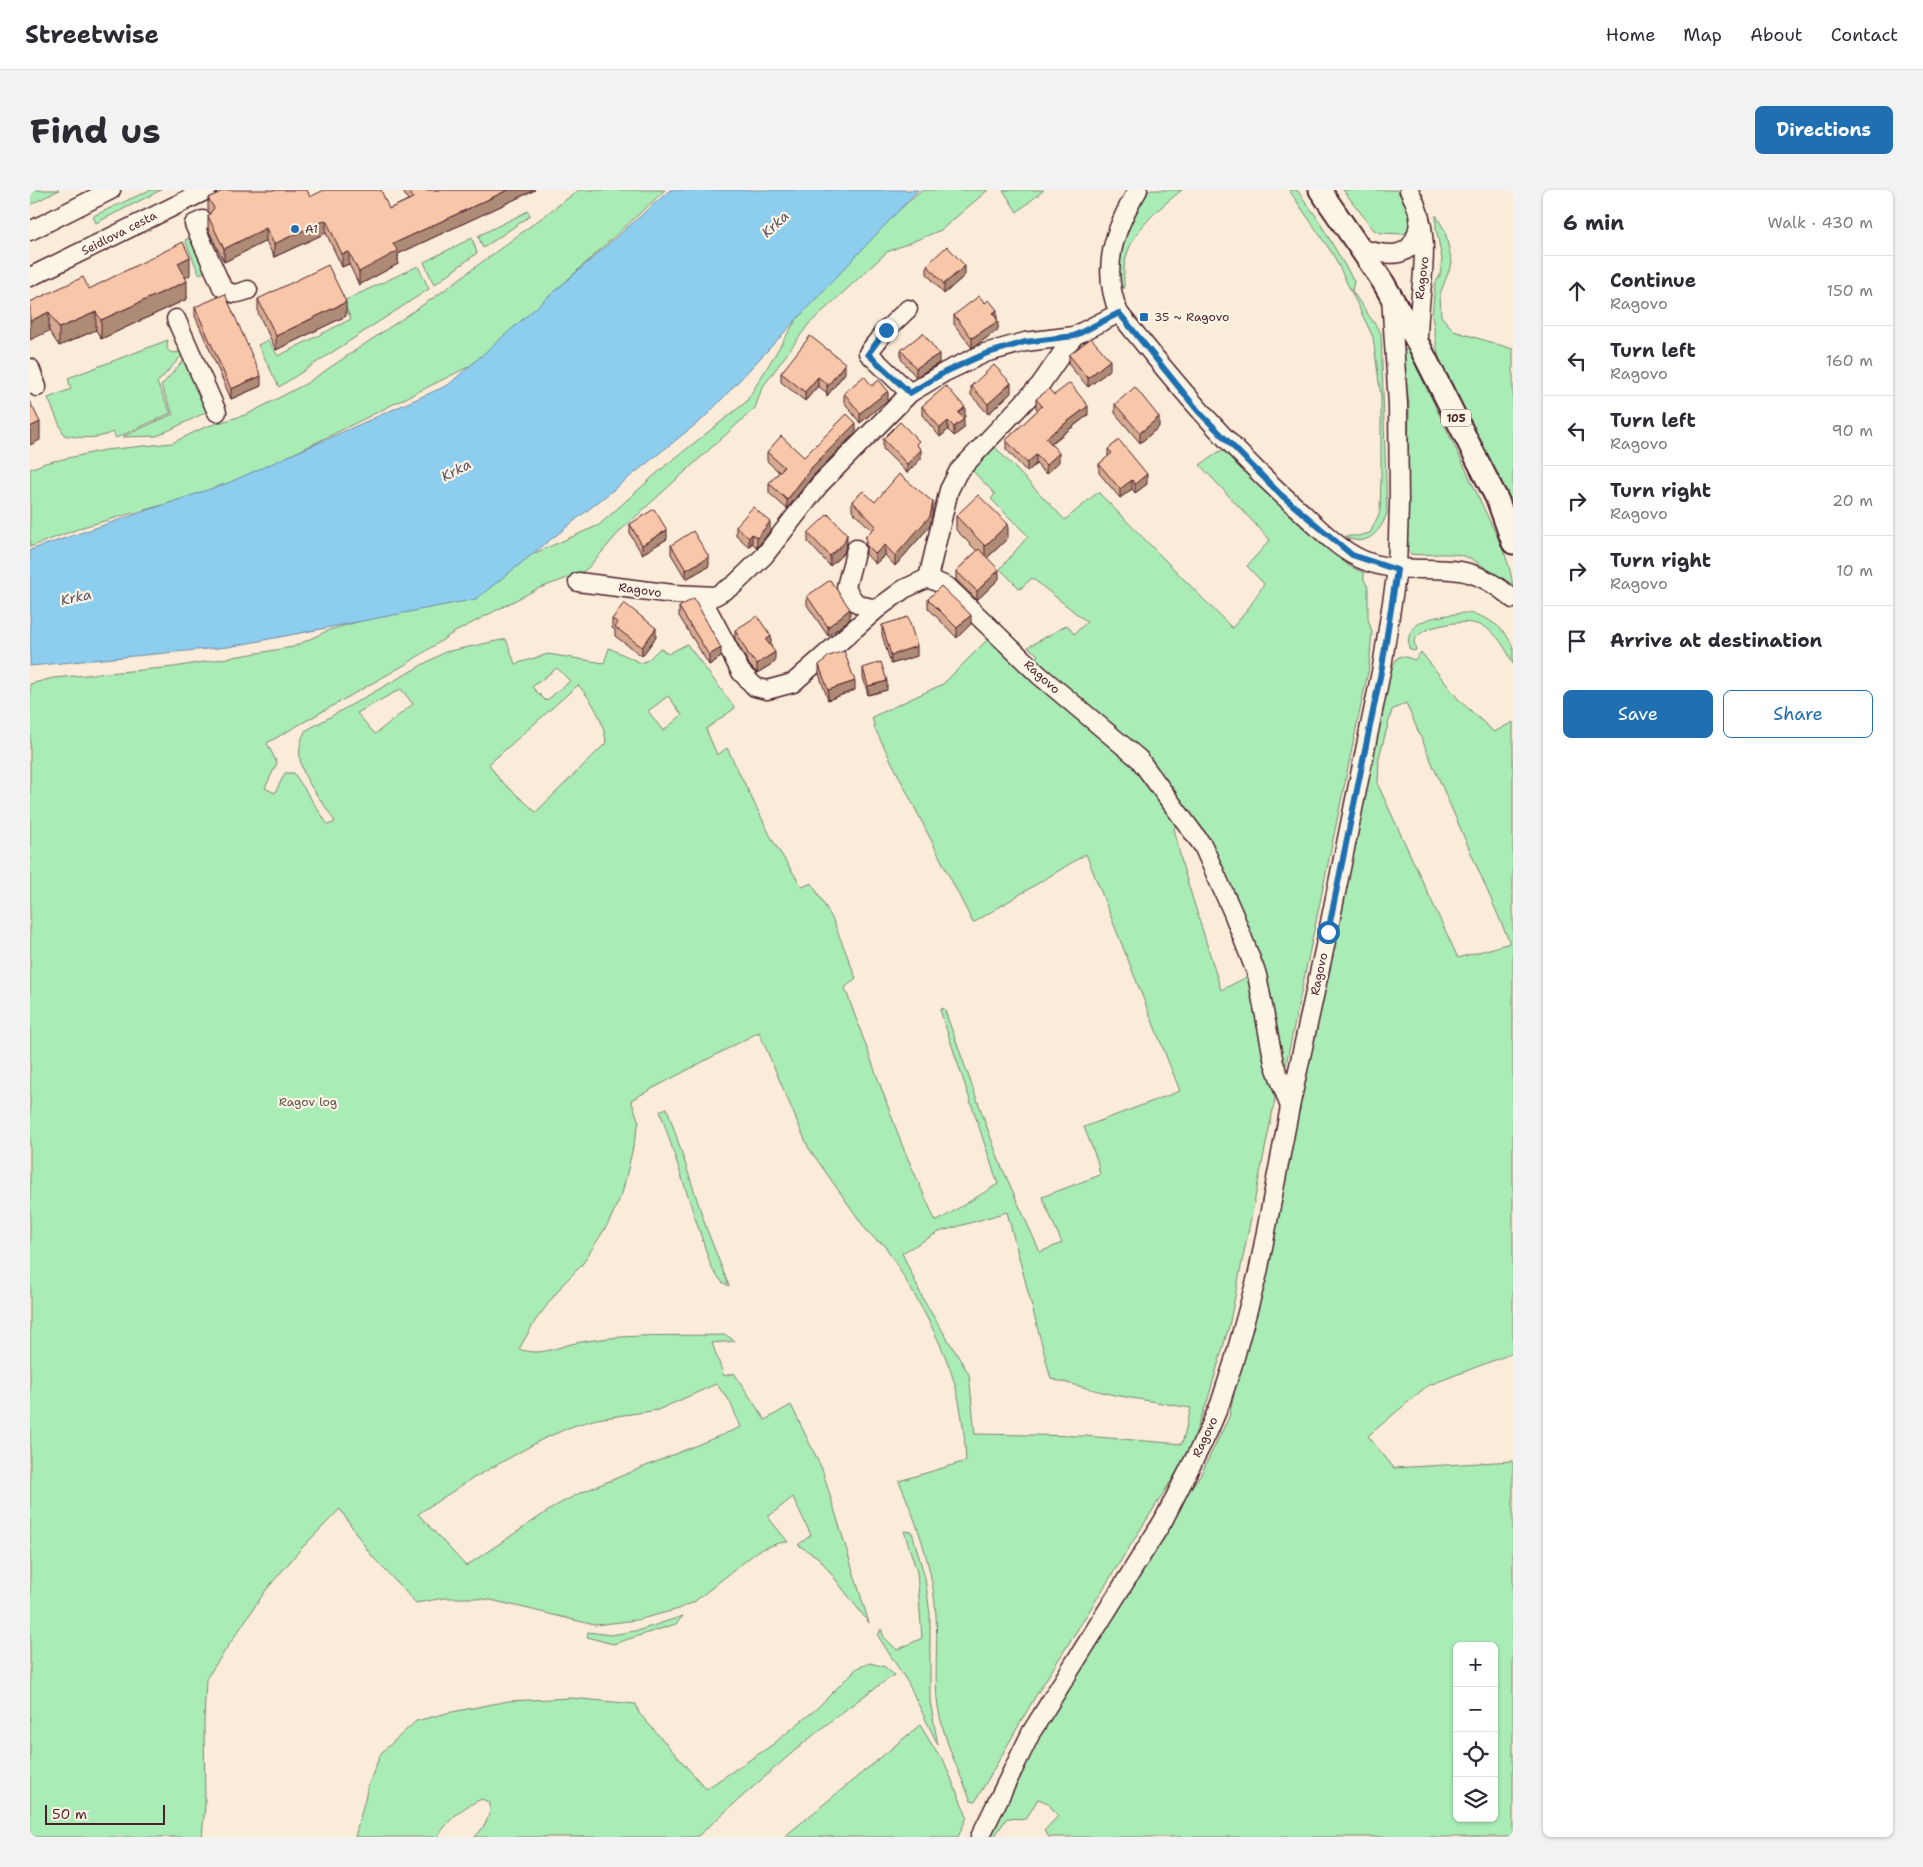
<!DOCTYPE html>
<meta charset="utf-8">
<style>
:root{--surface:#fff;--page:#f2f2f3;--text:#2b2b33;--muted:#7c7c81;--line:#e1e1e2;--accent:#1f6fb2}
body{margin:0;font-family:"Shantell Sans",sans-serif;background:var(--page);color:var(--text)}
.controls{position:absolute;right:15px;bottom:15px;display:grid;overflow:hidden;border-radius:8px;box-shadow:0 1px 4px #0004}
.controls button{width:45px;height:45px;display:grid;place-items:center;padding:0;border:0;border-bottom:1px solid var(--line);background:var(--surface);color:var(--text);font:25px sans-serif}
.scale{position:absolute;left:15px;bottom:12px;width:120px;box-sizing:border-box;padding-left:5px;border:2px solid #4a1f2b;border-top:0;font-size:14px;line-height:18px;white-space:nowrap;color:#4a1f2b;-webkit-text-stroke:4px #fcf5e5;paint-order:stroke}
.stop{position:absolute;width:15px;height:15px;margin:-11px;border:4px solid #1f6fb2;border-radius:50%;background:#fff}
.stop.end{background:#1f6fb2;border-color:#fff;box-shadow:0 1px 5px #0008}
.list{margin:0;padding:0;list-style:none}
h2{display:flex;justify-content:space-between;align-items:center;height:65px;margin:0;padding:0 20px;font-size:21px}
h2 small{font-size:16px;font-weight:400;color:var(--muted)}
.list li{display:grid;grid-template-columns:32px 1fr auto;gap:15px;align-items:center;box-sizing:border-box;height:70px;padding:0 20px;border-top:1px solid var(--line)}
.list b{display:block;font-size:19px;white-space:nowrap}
.list p{margin:0;font-size:16px;white-space:nowrap;color:var(--muted)}
.list em{font-size:16px;font-style:normal;color:var(--muted)}
.actions{display:flex;gap:10px;padding:15px 20px}
.actions a{flex:1;padding:11px 0;border:1px solid var(--accent);border-radius:8px;text-align:center;font-size:18px;color:var(--accent)}
.actions .main{background:var(--accent);color:#fff}
.icon{flex:none;width:28px;height:28px;fill:none;stroke:currentColor;stroke-width:2;stroke-linecap:round;stroke-linejoin:round}
.map{position:relative;flex:none;width:1483px;height:1647px;overflow:hidden;border-radius:8px}
header{display:flex;align-items:center;gap:30px;box-sizing:border-box;height:70px;padding:0 25px;background:var(--surface);border-bottom:1px solid var(--line)}
header strong{font-size:24px}
nav{display:flex;gap:28px;margin-inline-start:auto;font-size:18px}
.intro{display:flex;align-items:center;justify-content:space-between;box-sizing:border-box;height:120px;padding:0 30px}
h1{margin:0;font-size:35px}
.button{padding:12px 22px;border-radius:8px;background:var(--accent);color:#fff;font-size:18px;font-weight:700}
main{display:flex;gap:30px;padding:0 30px}
aside{flex:1;background:var(--surface);border-radius:8px;box-shadow:0 1px 4px #0004}
.map>svg:first-child{display:block}
</style>
<header>
<strong>Streetwise</strong>
<nav><a>Home</a><a>Map</a><a>About</a><a>Contact</a></nav>
</header>
<div class="intro"><h1>Find us</h1><a class="button">Directions</a></div>
<main>
<div class="map">
<svg width="1483" height="1647" viewBox="0 0 1483 1647">
<rect width="100%" height="100%" fill="#fbecd9"/>
<filter id="ink" filterUnits="userSpaceOnUse"><feTurbulence type="fractalNoise" baseFrequency=".02" numOctaves="2"/><feDisplacementMap in="SourceGraphic" scale="10" xChannelSelector="R" yChannelSelector="G"/><feConvolveMatrix kernelMatrix="1 2 1 2 8 2 1 2 1" color-interpolation-filters="sRGB"/></filter>
<g filter="url(#ink)">
<g fill="#a9ecb6" stroke="#7a8670" fill-rule="evenodd">
<path d="M0 0H29L0 15Z"/>
<path d="M120 0H131L66 33 63 26Z"/>
<path d="M549 0H635L448 172 209 291 169 305 56 336 0 357V279L15 273 75 260 142 253 175 237 218 224 277 193 409 104Z"/>
<path d="M891 0H958L911 40 857 62 778 135 732 198 725 218 591 340 558 378 549 384 507 399 423 443 378 473 237 553 247 573 235 598 245 603 255 583H264L298 635 305 632C288 602 257 578 275 541L415 462 476 449 485 474 518 464 574 473 579 458 611 473 618 470 630 458 638 464 657 454 705 518 676 539 687 565 697 558 743 651 772 697 782 693 803 730 826 788 815 798 872 955 906 1032 968 994 910 820 914 818 970 973 1010 1062 1032 1053 1012 1007 1070 985 1067 970 1054 937 1150 901 1056 664 943 733 845 539 842 527 913 494 960 447 1104 570 1151 632 1144 638 1152 674 1191 800 1221 785 1245 910 1199 1136 1178 1209 1158 1264 1005 1507 945 1612 941 1611C928 1580 914 1550 908 1517 904 1492 908 1454 906 1426 903 1378 888 1335 869 1291L936 1271C935 1247 932 1222 926 1198 912 1147 881 1099 854 1054L847 1051 837 1041 778 957 729 842 601 910 609 932 592 1004 578 1034 551 1076 533 1094 505 1131 489 1159C509 1166 522 1159 541 1154 592 1143 644 1146 696 1145L705 1151 682 1153 694 1186 704 1183 735 1230 761 1215 792 1279 839 1433 789 1368 768 1355 781 1345 763 1307 738 1327 758 1352 748 1353 728 1361 664 1412 649 1419 607 1430 565 1435 461 1410 445 1408H414L386 1413 340 1364 310 1319 270 1360 236 1400 176 1489 174 1532 175 1616 172 1647H0V494L23 488 144 477 263 457 299 440 386 415 569 335 635 276 716 212 774 117 820 65ZM527 478 540 491 516 511 502 497ZM548 495C563 511 574 531 576 553L506 622 469 589 459 574ZM371 499 383 514 345 544 327 523ZM638 506 652 525 633 541 618 521ZM977 1022 1021 1189 1084 1205 1161 1218 1152 1254 1055 1246 945 1244 939 1184 894 1111 872 1063 909 1042ZM686 1194 699 1210 711 1237 550 1303 527 1315 436 1376 388 1324 440 1290 513 1249 543 1236 567 1229 628 1220Z"/>
<path d="M973 0H1014L987 22Z"/>
<path d="M1116 0H1152C1129 18 1101 41 1095 72 1093 80 1094 90 1094 99 1072 78 1105 21 1116 0Z"/>
<path d="M1259 0H1267L1286 26 1324 91 1322 101 1351 143 1357 323C1351 342 1335 359 1315 346H1328L1340 343 1350 322 1351 287V207L1343 147 1304 66Z"/>
<path d="M1313 0H1367L1378 19 1379 39 1374 44 1351 43 1344 40Z"/>
<path d="M498 21 500 26 453 58 448 46Z"/>
<path d="M1406 25 1415 41 1422 73 1410 104 1411 126 1424 141 1483 159V326L1409 172 1402 126 1405 94 1410 85 1412 69 1406 38Z"/>
<path d="M165 46 180 80 169 84 155 50Z"/>
<path d="M442 48 447 63 404 95 394 72Z"/>
<path d="M388 76 399 99 249 197 228 155 238 150 248 166 321 129 313 111Z"/>
<path d="M138 150C134 167 146 163 157 160L127 193 141 223 86 248 83 242C67 250 51 248 34 245L18 208 41 199 38 188Z"/>
<path d="M1373 159 1379 161C1404 215 1431 267 1455 321 1467 347 1483 374 1483 403 1465 388 1449 366 1422 364 1408 363 1394 366 1380 364L1377 359 1379 216Z"/>
<path d="M158 165 183 219 127 246 92 247 143 224 131 196Z"/>
<path d="M962 254 1035 330 1068 302 1202 438 1218 419 1234 394 1217 376 1240 350 1170 275 1190 261 1196 262 1218 286 1319 376 1334 383V390L1338 397V429L1342 442 1339 477 1256 875 1250 873 1234 793 1150 615 1002 472 1008 465 998 457 1037 435 1044 444 1057 432 1002 388 990 399 970 379 998 346 961 309 965 304 939 277Z"/>
<path d="M1433 423C1452 422 1477 438 1483 458 1483 462 1483 469 1483 474 1468 440 1451 426 1413 435 1400 438 1391 440 1384 451L1386 460 1383 461 1379 458C1373 427 1413 426 1433 423Z"/>
<path d="M1391 462 1429 510 1464 542 1483 532V1163L1397 1196 1338 1246 1364 1278 1483 1271V1647H1019L1014 1641 1028 1626 1018 1613 1008 1609 996 1629 977 1628 964 1647H949L968 1606 1151 1312 1171 1284 1199 1227 1360 482 1367 468 1372 466 1385 470ZM1376 513 1480 753 1428 768 1348 595 1349 567 1362 520ZM1427 1456H1464V1628H1427Z"/>
<path d="M637 918 677 1040 699 1096 692 1092 682 1079 630 921Z"/>
<path d="M874 1341 882 1342 895 1388 900 1424V1511L908 1555 878 1493 848 1446 851 1439 854 1447 867 1460 892 1448 887 1382Z"/>
<path d="M653 1426 646 1434 583 1454 557 1447 558 1442 581 1445 610 1440Z"/>
<path d="M840 1473 855 1477 864 1485C793 1532 730 1591 667 1647H445C454 1637 461 1627 460 1613L452 1609C434 1616 418 1629 408 1647H325L339 1593 351 1563 386 1531 417 1523 478 1511 541 1508 606 1514 609 1523 676 1599 742 1555 786 1519 827 1478Z"/>
<path d="M890 1535 907 1563 914 1571 937 1627 928 1647H754Z"/>
</g>
<path fill="#8dceef" stroke="#7288a1" d="M640 0H888L675 227 446 409 198 457 0 476V360L198 293 418 195Z"/>
<g fill="none" stroke-linecap="round" stroke-linejoin="round">
<g stroke="#4a1f2b" stroke-width="21">
<g id="minor">
<path d="M1108 0C1084 39 1070 79 1089 123 1145 193 1201 260 1268 319 1285 334 1303 354 1323 365 1357 385 1393 376 1430 381 1450 384 1468 396 1483 409"/>
<path d="M1379 0C1407 50 1387 98 1388 153"/>
<path d="M173 30 164 34 192 97C201 106 207 104 218 100"/>
<path d="M0 41 81 0"/>
<path d="M1330 58C1359 67 1385 71 1389 32"/>
<path d="M0 87 177 0"/>
<path d="M878 119 856 140 838 163 880 203"/>
<path d="M146 129 187 222"/>
<path d="M0 178 7 197"/>
<path d="M826 359 816 397C824 415 828 415 847 419"/>
<path d="M898 388 919 300 928 282 1010 195 1044 146"/>
<path d="M548 392 643 404 685 406 704 395 734 366 790 294 880 203 915 182 955 163 995 152 1044 146 1089 123"/>
<path d="M671 407 711 482 725 497 737 500 763 493 847 419 874 399 898 388 918 397 1009 485 1109 569 1173 656 1203 723 1227 785 1244 873 1260 917"/>
<path d="M950 1647 1002 1541 1133 1331 1178 1242 1190 1214 1203 1174 1228 1083 1260 917 1298 742 1352 477 1367 380 1369 314 1368 214 1361 107"/>
</g>
</g>
<g stroke="#4a1f2b" stroke-width="25">
<path id="major" d="M1290 0 1353 92 1390 157 1468 311 1483 353"/>
</g>
<use href="#minor" stroke="#fcf5e5" stroke-width="18"/>
<use href="#major" stroke="#fcf5e5" stroke-width="21"/>
</g>
<g fill="#d5aa90" stroke="#4a1f2b">
<path d="M372 0H505L368 64V74L329 95 319 74 312 77 296 43 244 67 236 51 194 72 178 39V26L180 24 178 21V8L280 7 359 19 378 10Z"/>
<path d="M897 75 935 85 914 104 897 84Z"/>
<path d="M160 85 155 88 157 109 71 149 66 140 29 156 0 112 59 99Z"/>
<path d="M228 109 316 126 246 160 228 123Z"/>
<path d="M955 113 967 129 968 140 942 158 924 134V125Z"/>
<path d="M165 117 231 196 201 209 165 126Z"/>
<path d="M871 160 909 173 886 187 871 169Z"/>
<path d="M1039 165 1080 180 1058 197 1039 175Z"/>
<path d="M751 183H815L797 206V203L788 196 775 211 751 192Z"/>
<path d="M842 196 858 210 830 233 814 212V203Z"/>
<path d="M941 196 981 203 958 224 941 205Z"/>
<path d="M1024 205 1058 225 1021 254 1029 272 1016 284 1006 274 997 282 976 259V250L1008 220 1006 218V209Z"/>
<path d="M1085 214 1129 237 1110 253 1085 223Z"/>
<path d="M892 216 935 227 933 228 934 238 924 246 918 240 910 247 892 225Z"/>
<path d="M826 242 782 287 757 319 739 303V293L749 282 737 271V262L774 267Z"/>
<path d="M853 249 889 257 891 269 877 283 853 259Z"/>
<path d="M1078 259 1117 294 1105 303 1102 299 1090 308 1069 283V274L1078 267Z"/>
<path d="M822 311 845 312 903 322 900 336 865 376 855 365 845 374 836 364V346L842 340 822 321Z"/>
<path d="M926 326 978 348 957 368 969 389 947 410 926 390V381L947 361 926 340Z"/>
<path d="M600 334 637 349 612 364 600 344Z"/>
<path d="M706 336 740 341 727 358 722 353 719 357 706 345Z"/>
<path d="M778 343 817 353 814 363 800 376 778 352Z"/>
<path d="M641 355 679 376 656 389 641 364Z"/>
<path d="M777 406 820 429 798 446 777 415Z"/>
<path d="M898 409 941 434 927 448 898 418Z"/>
<path d="M649 417 691 467 679 475 649 426Z"/>
<path d="M582 429 626 447 612 466 585 446V440L582 438Z"/>
<path d="M852 435 887 466 861 474 852 445Z"/>
<path d="M705 440 741 456 745 472 727 483 720 476 705 449Z"/>
<path d="M789 475 825 500 798 510 789 484Z"/>
<path d="M833 478 857 500 838 505 833 487Z"/>
</g>
<g fill="#ae8b76" stroke="#4a1f2b">
<path d="M478 0H505L368 64V74L329 95V82L363 54Z"/>
<path d="M296 30V43L244 67V54Z"/>
<path d="M236 38V51L194 72V59Z"/>
<path d="M319 62V74L312 77V64Z"/>
<path d="M160 67V85L148 92V73Z"/>
<path d="M935 76V85L914 104V94Z"/>
<path d="M157 91V109L71 149V130Z"/>
<path d="M316 112V126L246 160V146Z"/>
<path d="M967 120V129L963 123Z"/>
<path d="M19 122V141L0 150V131Z"/>
<path d="M66 122V140L29 156V138Z"/>
<path d="M968 131V140L942 158V148Z"/>
<path d="M909 164V173L886 187V178Z"/>
<path d="M1080 170V180L1058 197V188Z"/>
<path d="M815 173V183L797 206V197Z"/>
<path d="M231 186V196L201 209V199Z"/>
<path d="M788 187V196L775 211V202Z"/>
<path d="M981 193V203L958 224V214Z"/>
<path d="M858 201V210L830 233V223Z"/>
<path d="M1058 216V225L1016 257V248Z"/>
<path d="M935 217V227L928 232V223Z"/>
<path d="M1129 227V237L1110 253V243Z"/>
<path d="M934 229V238L924 246V237Z"/>
<path d="M918 231V240L910 247V238Z"/>
<path d="M10 232V250L0 255V237Z"/>
<path d="M826 233V242L782 287 757 319V310L782 277Z"/>
<path d="M891 260V269L877 283V274Z"/>
<path d="M1029 263V272L1016 284V275Z"/>
<path d="M1006 265V274L997 282V273Z"/>
<path d="M1117 284V294L1105 303V294Z"/>
<path d="M1102 290V299L1090 308V299Z"/>
<path d="M903 312V322L900 336 865 376V366Z"/>
<path d="M740 332V341L727 358V348Z"/>
<path d="M978 334V348L955 370V356Z"/>
<path d="M637 340V349L612 364V355Z"/>
<path d="M722 344V353L719 357V348Z"/>
<path d="M817 344V353L814 363 800 376V366Z"/>
<path d="M855 355V365L845 374V364Z"/>
<path d="M679 367V376L656 389V380Z"/>
<path d="M969 380V389L947 410V401Z"/>
<path d="M820 419V429L798 446V437Z"/>
<path d="M941 425V434L927 448V438Z"/>
<path d="M626 438V447L612 466V457Z"/>
<path d="M741 446V456L736 459V450Z"/>
<path d="M887 456V466L861 474V465Z"/>
<path d="M691 458V467L679 475V465Z"/>
<path d="M745 462V472L727 483V474Z"/>
<path d="M825 491V500L798 510V500Z"/>
<path d="M857 491V500L838 505V496Z"/>
</g>
<g fill="#f8c6a8" stroke="#4a1f2b">
<path d="M195 0H277L280 7 294 0H351L359 19 383 8 379 0H478L363 54 368 61 329 82 319 62 312 64 296 30 244 54 236 38 194 59 178 26 184 18 178 8Z"/>
<path d="M153 52 160 67 148 73 157 91 71 130 66 122 29 138 19 122 0 131V112L53 87 59 99Z"/>
<path d="M917 56 935 76 914 94 897 75Z"/>
<path d="M298 75 316 112 246 146 228 109Z"/>
<path d="M195 104 231 186 201 199 165 117Z"/>
<path d="M949 106 955 113 959 110 967 120 963 123 968 131 942 148 924 125Z"/>
<path d="M893 143 909 164 886 178 871 160Z"/>
<path d="M780 146 815 173 797 197V194L788 187 775 202 751 183Z"/>
<path d="M1061 148 1080 170 1058 188 1039 165Z"/>
<path d="M964 175 981 193 958 214 941 196Z"/>
<path d="M834 186 842 196 849 190 858 201 830 223 814 203Z"/>
<path d="M1040 193 1058 216 1016 248 1029 263 1016 275 1006 265 997 273 976 250 1012 216 1006 209 1019 199 1024 205Z"/>
<path d="M916 196 935 217 928 223 934 229 924 237 918 231 910 238 892 216Z"/>
<path d="M1105 197 1129 227 1110 243 1085 214Z"/>
<path d="M0 212 10 232 0 237Z"/>
<path d="M817 224 826 233 782 277 757 310 739 293 754 277 737 262 751 246 774 267Z"/>
<path d="M870 232 889 251 886 254 891 260 877 274 853 249Z"/>
<path d="M1089 250 1117 284 1105 294 1102 290 1090 299 1069 274 1082 263 1078 259Z"/>
<path d="M869 284 903 312 900 326 865 366 855 355 845 364 836 355V346L846 336 822 311 833 301 845 312Z"/>
<path d="M948 305 978 334 955 356 926 326Z"/>
<path d="M723 317 740 332 727 348 722 344 719 348 706 336Z"/>
<path d="M624 319 637 340 612 355 600 334Z"/>
<path d="M798 324 817 344 814 353 800 366 778 343Z"/>
<path d="M663 341 679 367 656 380 641 355Z"/>
<path d="M949 359 969 380 947 401 926 381Z"/>
<path d="M800 390 820 419 798 437 777 406Z"/>
<path d="M911 396 941 425 927 438 898 409Z"/>
<path d="M664 408 691 458 679 465 649 417Z"/>
<path d="M594 413 626 438 612 457 585 437 588 433 582 429Z"/>
<path d="M727 426 741 446 736 450 745 462 727 474 720 467 705 440Z"/>
<path d="M878 427 887 456 861 465 852 435Z"/>
<path d="M814 461 825 491 798 500 789 475 799 466Z"/>
<path d="M851 472 857 491 838 496 833 478Z"/>
</g>
</g>
<g fill="none" stroke-linecap="round" stroke-linejoin="round" filter="url(#ink)">
<path stroke="#1f6fb2" stroke-width="6" d="M856 140 838 164 880 203 915 182 955 164 995 152 1044 146 1089 123 1169 222 1250 304 1322 365 1367 380 1352 477 1298 742"/>
</g>
<g fill="#1f6fb2" stroke="#fcf5e5" stroke-width="2">
<circle cx="265" cy="39" r="5"/>
<rect x="1109" y="122" width="10" height="10" rx="2.5"/>
</g>
<g text-anchor="middle" stroke-width="4.5" stroke-linejoin="round" paint-order="stroke">
<rect fill="#fcf5e5" stroke="#7f5f63" stroke-width="1" x="1411" y="219.5" width="30" height="17" rx="4"/>
<g font-size="11" font-weight="bold" fill="#4a1f2b">
<text x="1426" y="232">105</text>
</g>
<g font-size="12" fill="#4a1f2b" stroke="#fcf5e5" text-anchor="start">
<text x="275" y="43">A1</text>
<text x="1124" y="131">35 ~ Ragovo</text>
</g>
<g font-size="12" fill="#4a1f2b" stroke="#fcf5e5">
<text transform="translate(89 43) rotate(-27)" y="4">Seidlova cesta</text>
<text transform="translate(1392 88) rotate(-83)" y="4">Ragovo</text>
<text transform="translate(610 400) rotate(8)" y="4">Ragovo</text>
<text transform="translate(1012 487) rotate(42)" y="4">Ragovo</text>
<text transform="translate(1289 784) rotate(-78)" y="4">Ragovo</text>
<text transform="translate(1175 1247) rotate(-65)" y="4">Ragovo</text>
</g>
<g font-size="12" fill="#62524e" stroke="#fcf5e5">
<text x="278" y="916">Ragov log</text>
</g>
<g font-size="14" font-style="italic" fill="#5e5466" stroke="#fcf5e5">
<text transform="translate(745 34) rotate(-43)" y="5">Krka</text>
<text transform="translate(426 280) rotate(-28)" y="5">Krka</text>
<text transform="translate(46 407) rotate(-12)" y="5">Krka</text>
</g>
</g>
</svg>
<div class="controls">
<button>+</button>
<button>−</button>
<button><svg class="icon" aria-label="locate" viewBox="0 0 24 24"><circle cx="12" cy="12" r="6"/><path d="M12 2v4M12 18v4M2 12h4M18 12h4"/></svg></button>
<button><svg class="icon" aria-label="layers" viewBox="0 0 24 24"><path d="M12 4l9 5-9 5-9-5zM3 14l9 5 9-5"/></svg></button>
</div>
<div class="scale">50 m</div>
<div class="stop" style="left:1298px;top:742px"></div>
<div class="stop end" style="left:856px;top:140px"></div>
</div>
<aside>
<h2>6 min<small>Walk · 430 m</small></h2>
<ul class="list">
<li><svg class="icon" aria-label="ahead" viewBox="0 0 24 24"><path d="M12 20V5M6 11l6-6 6 6"/></svg><div><b>Continue</b><p>Ragovo</p></div><em>150 m</em></li>
<li><svg class="icon" aria-label="left" viewBox="0 0 24 24"><path d="M17 20v-9H6M10 6l-5 5 5 5"/></svg><div><b>Turn left</b><p>Ragovo</p></div><em>160 m</em></li>
<li><svg class="icon" aria-label="left" viewBox="0 0 24 24"><path d="M17 20v-9H6M10 6l-5 5 5 5"/></svg><div><b>Turn left</b><p>Ragovo</p></div><em>90 m</em></li>
<li><svg class="icon" aria-label="right" viewBox="0 0 24 24"><path d="M7 20v-9h11M14 6l5 5-5 5"/></svg><div><b>Turn right</b><p>Ragovo</p></div><em>20 m</em></li>
<li><svg class="icon" aria-label="right" viewBox="0 0 24 24"><path d="M7 20v-9h11M14 6l5 5-5 5"/></svg><div><b>Turn right</b><p>Ragovo</p></div><em>10 m</em></li>
<li><svg class="icon" aria-label="arrive" viewBox="0 0 24 24"><path d="M6 21V4h12l-3 4 3 4H6"/></svg><div><b>Arrive at destination</b></div></li>
</ul>
<div class="actions"><a class="main">Save</a><a>Share</a></div>
</aside>
</main>
